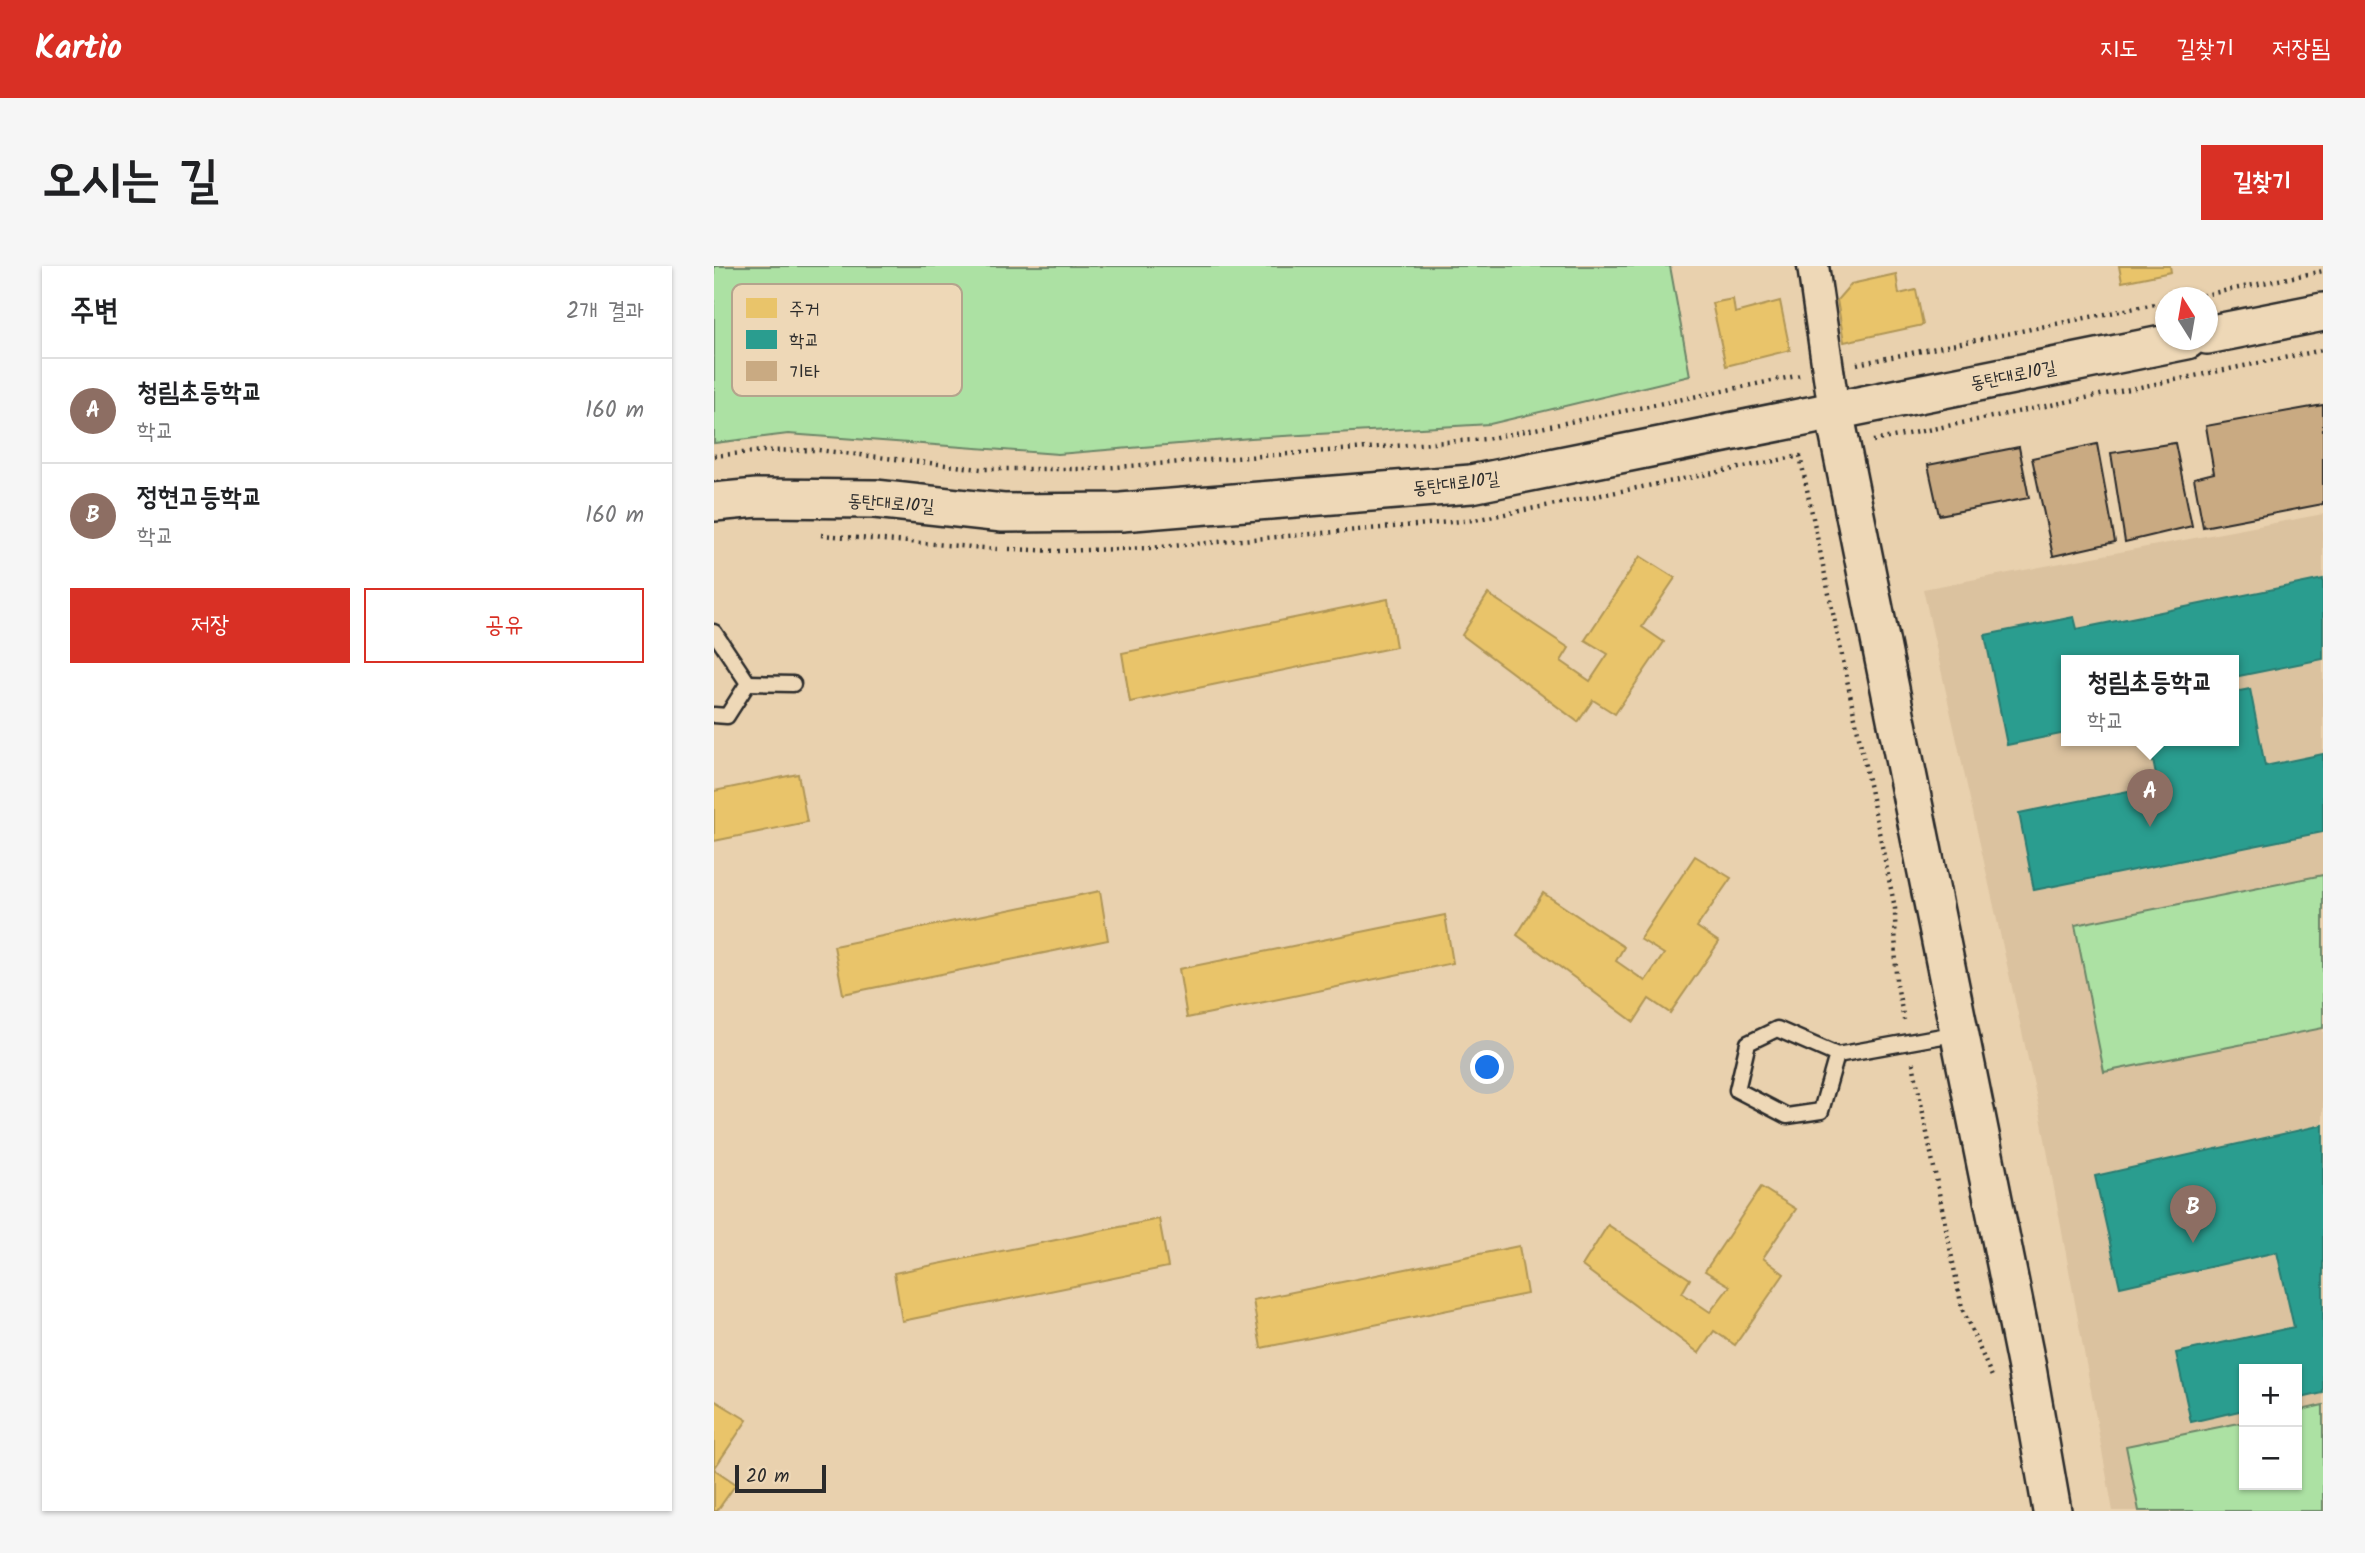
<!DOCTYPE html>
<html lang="ko">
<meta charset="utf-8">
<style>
:root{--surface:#fff;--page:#f6f6f6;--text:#202124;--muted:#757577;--line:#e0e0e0;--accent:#d93025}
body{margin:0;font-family:Kalam,"Poor Story",sans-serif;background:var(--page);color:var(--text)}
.controls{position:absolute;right:21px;bottom:21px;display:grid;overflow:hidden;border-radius:0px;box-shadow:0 2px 5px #0004}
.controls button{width:63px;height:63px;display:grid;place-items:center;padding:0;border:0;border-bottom:2px solid var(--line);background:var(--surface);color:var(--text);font:35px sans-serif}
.compass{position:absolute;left:1441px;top:21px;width:63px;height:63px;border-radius:50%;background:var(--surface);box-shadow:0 2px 5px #0004;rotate:349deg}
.scale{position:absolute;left:21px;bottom:18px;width:91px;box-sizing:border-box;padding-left:7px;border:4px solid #2b2b2b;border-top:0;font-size:19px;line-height:24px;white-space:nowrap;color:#2b2b2b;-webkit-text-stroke:5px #eed8b7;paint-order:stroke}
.you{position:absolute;left:774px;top:802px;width:24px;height:24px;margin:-18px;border:5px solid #fff;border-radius:50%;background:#1a73e8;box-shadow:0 0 0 10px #1a73e833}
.badge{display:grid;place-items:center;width:46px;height:46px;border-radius:50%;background:var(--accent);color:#fff;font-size:23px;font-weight:700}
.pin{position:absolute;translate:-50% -58px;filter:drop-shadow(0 2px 4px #0008)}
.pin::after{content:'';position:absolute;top:37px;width:24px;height:21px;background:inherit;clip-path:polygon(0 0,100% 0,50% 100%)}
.popup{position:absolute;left:1347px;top:389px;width:178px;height:91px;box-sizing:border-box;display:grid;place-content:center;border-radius:0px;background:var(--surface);filter:drop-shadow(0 2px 5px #0005);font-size:23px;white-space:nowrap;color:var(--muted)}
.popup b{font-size:26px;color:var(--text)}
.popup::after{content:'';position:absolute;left:50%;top:100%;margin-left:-14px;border:14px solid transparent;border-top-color:var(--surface)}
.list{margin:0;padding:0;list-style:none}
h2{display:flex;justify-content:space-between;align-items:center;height:91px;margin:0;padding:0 28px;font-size:30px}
h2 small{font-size:23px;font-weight:400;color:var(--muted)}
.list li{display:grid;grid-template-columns:46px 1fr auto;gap:21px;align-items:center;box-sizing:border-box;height:105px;padding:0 28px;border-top:2px solid var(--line)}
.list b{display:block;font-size:26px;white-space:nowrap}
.list p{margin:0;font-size:23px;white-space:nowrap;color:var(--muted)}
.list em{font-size:23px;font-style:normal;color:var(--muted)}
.actions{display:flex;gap:14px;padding:21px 28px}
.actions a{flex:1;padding:16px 0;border:2px solid var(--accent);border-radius:0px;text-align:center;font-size:24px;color:var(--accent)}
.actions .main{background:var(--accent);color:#fff}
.map{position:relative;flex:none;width:1609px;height:1245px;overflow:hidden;border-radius:0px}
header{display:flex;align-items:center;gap:42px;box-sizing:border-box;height:98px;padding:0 35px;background:var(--accent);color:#fff}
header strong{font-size:33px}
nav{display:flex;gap:38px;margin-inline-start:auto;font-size:24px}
.intro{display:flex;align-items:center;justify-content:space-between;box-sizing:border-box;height:168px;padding:0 42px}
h1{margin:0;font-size:49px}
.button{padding:18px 32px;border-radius:0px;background:var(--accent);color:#fff;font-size:24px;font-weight:700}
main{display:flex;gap:42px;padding:0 42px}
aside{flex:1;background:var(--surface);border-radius:0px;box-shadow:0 2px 5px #0004}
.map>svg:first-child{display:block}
</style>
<header>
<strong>Kartio</strong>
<nav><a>지도</a><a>길찾기</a><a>저장됨</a></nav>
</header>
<div class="intro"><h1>오시는 길</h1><a class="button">길찾기</a></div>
<main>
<aside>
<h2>주변<small>2개 결과</small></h2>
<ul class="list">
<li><span class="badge" style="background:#8d6e63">A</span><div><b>청림초등학교</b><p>학교</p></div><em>160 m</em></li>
<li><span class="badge" style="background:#8d6e63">B</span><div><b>정현고등학교</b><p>학교</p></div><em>160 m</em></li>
</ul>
<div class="actions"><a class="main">저장</a><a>공유</a></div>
</aside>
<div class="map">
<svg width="1609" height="1245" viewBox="0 0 1609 1245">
<rect width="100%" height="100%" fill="#e9d1ae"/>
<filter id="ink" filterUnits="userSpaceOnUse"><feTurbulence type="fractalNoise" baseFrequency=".0143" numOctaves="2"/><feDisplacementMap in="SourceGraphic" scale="14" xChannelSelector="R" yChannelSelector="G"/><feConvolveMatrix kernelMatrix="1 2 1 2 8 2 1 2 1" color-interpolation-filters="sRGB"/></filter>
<g filter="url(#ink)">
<path fill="#dbc29f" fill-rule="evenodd" d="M1609 248V1245H1399L1327 851 1209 323ZM1352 395H1520V475H1352ZM1530 1103H1583V1219H1530Z"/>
<g fill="#ace1a3" stroke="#6c8667" stroke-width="2">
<path d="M0 0H956L976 110 776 158 537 172 344 188 74 168 0 177Z"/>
<path d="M1609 609V762L1390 806 1361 659Z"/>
<path d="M1609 1139V1245H1425L1412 1180 1530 1156V1219H1583V1145Z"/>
</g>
<g fill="#e9c46a" stroke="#b09657" stroke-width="2">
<path d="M1405 0H1456L1457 6 1408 16Z"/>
<path d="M1182 8 1185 28 1202 24 1209 59 1130 76 1123 34 1137 18Z"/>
<path d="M1019 33 1021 47 1066 35 1076 84 1012 100 998 37Z"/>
<path d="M926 290 961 312 928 361 950 376 901 448 879 434 864 456 748 369 774 328 855 382 847 395 876 415 894 388 871 374Z"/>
<path d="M674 333 682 381 416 436 408 387Z"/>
<path d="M84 508 93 556 0 575V525Z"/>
<path d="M981 590 1017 612 983 661 1005 676 956 747 935 733 920 756 803 669 829 627 910 681 902 695 931 715 950 688 926 673Z"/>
<path d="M386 625 394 674 129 728 120 680Z"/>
<path d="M731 649 739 697 473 752 465 703Z"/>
<path d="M1047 921 1082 943 1049 992 1070 1008 1021 1079 1000 1065 985 1087 868 1000 894 959 976 1013 968 1027 996 1046 1016 1020 991 1005Z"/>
<path d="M445 953 454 1001 188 1055 180 1007Z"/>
<path d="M805 980 813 1028 547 1082 539 1034Z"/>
<path d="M0 1134 33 1154 0 1203Z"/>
<path d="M0 1203 22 1218 3 1245H0Z"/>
</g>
<g fill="#2a9d8f" stroke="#2a7b71" stroke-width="2">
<path d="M1609 313V393L1520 411V395H1352V467L1293 479 1271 369 1360 351 1363 363Z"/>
<path d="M1536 423 1551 500 1609 488V566L1320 624 1305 547 1444 519 1435 475H1520V426Z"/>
<path d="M1609 859V1127L1583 1133V1103H1530V1144L1477 1156 1462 1087 1580 1061 1563 986 1406 1021 1381 910Z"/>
</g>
<g fill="#c9aa82" stroke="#2b2b2b" stroke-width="2">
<path d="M1609 139V238L1489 261 1480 212 1500 207 1492 160Z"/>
<path d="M1461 177 1478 260 1411 276 1397 187Z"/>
<path d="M1383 178 1401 276 1339 290 1318 192Z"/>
<path d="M1305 181 1315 232 1225 249 1214 199Z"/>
</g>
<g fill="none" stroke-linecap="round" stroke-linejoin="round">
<g stroke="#2b2b2b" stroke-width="19">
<g id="service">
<path d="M0 366 34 417 13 450 0 449"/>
<path d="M34 417 79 418"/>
<path d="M1123 789 1107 845 1073 850 1023 824 1034 777 1063 763 1123 789 1245 767"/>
</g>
</g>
<g stroke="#2b2b2b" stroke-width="35">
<path id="minor" d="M1099 0 1120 145"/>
</g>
<g stroke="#2b2b2b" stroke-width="42">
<g id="tertiary">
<path d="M1493 69 1609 46"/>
<path d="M1120 145 1313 1102 1338 1245"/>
<path d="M0 236 43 232 161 233 289 247 407 246 757 218 1473 74"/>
</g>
</g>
<g stroke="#2b2b2b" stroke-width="4.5" stroke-dasharray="2 5" stroke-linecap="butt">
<path d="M1475 32 1609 5"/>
<path d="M1143 98 1451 36"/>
<path d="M1159 175 1609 84"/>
<path d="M0 190 48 185 104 184 267 203H376L772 173 1087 109"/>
<path d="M107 269 283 283"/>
<path d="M295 283 345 285 435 282 760 254 1086 190 1181 642 1182 714 1190 754"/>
<path d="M1199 797 1248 1042 1279 1113"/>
</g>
<use href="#service" stroke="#eed8b7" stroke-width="14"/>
<use href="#minor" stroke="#eed8b7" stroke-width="30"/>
<use href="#tertiary" stroke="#eed8b7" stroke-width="37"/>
</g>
</g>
<g text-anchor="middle" stroke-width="7" stroke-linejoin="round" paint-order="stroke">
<g font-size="18" fill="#2b2b2b" stroke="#eed8b7">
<text transform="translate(1299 109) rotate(-11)" y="6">동탄대로10길</text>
<text transform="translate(742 217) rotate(-7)" y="6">동탄대로10길</text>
<text transform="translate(177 237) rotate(4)" y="6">동탄대로10길</text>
</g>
</g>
<rect x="18" y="18" width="230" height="112" rx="10" fill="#eed8b7" stroke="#b4a48d" stroke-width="2"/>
<rect x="32" y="32" width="31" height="20" fill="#e9c46a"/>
<rect x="32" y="64" width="31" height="19" fill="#2a9d8f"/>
<rect x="32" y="95" width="31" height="20" fill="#c9aa82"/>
<g font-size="19" fill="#2b2b2b">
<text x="75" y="49">주거</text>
<text x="75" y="80">학교</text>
<text x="75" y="112">기타</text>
</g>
</svg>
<div class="controls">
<button>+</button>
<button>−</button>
</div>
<svg class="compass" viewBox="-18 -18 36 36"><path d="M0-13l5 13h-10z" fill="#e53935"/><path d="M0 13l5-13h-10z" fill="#757577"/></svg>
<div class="scale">20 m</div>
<div class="you"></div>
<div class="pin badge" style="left:1436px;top:561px;background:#8d6e63">A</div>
<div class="popup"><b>청림초등학교</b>학교</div>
<div class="pin badge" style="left:1479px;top:977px;background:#8d6e63">B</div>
</div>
</main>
